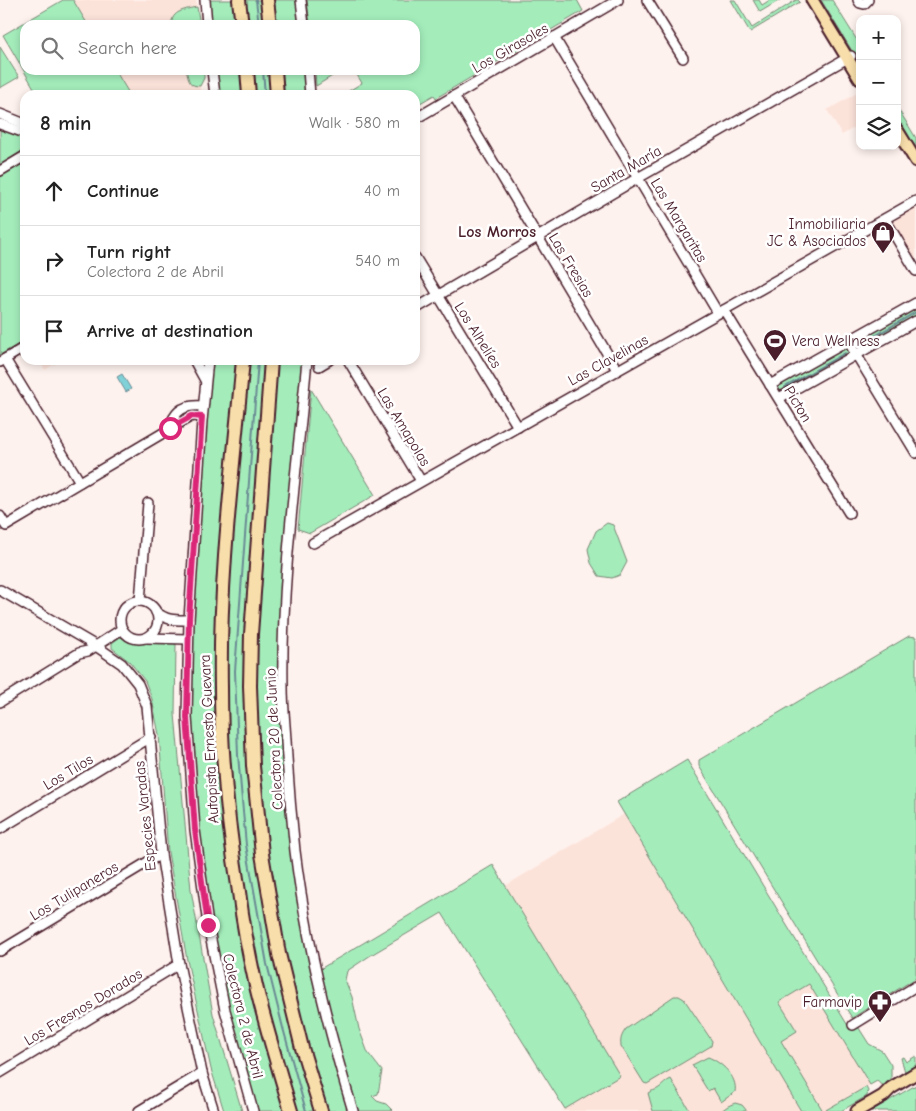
<!DOCTYPE html>
<meta charset="utf-8">
<style>
:root{--surface:#fff;--page:#f6f6f6;--text:#222;--muted:#767676;--line:#e0e0e0}
body{margin:0;font-family:"Comic Neue",sans-serif;background:var(--page);color:var(--text)}
.controls{position:absolute;right:15px;top:15px;display:grid;overflow:hidden;border-radius:10px;box-shadow:0 2px 8px #0003}
.controls button{width:45px;height:45px;display:grid;place-items:center;padding:0;border:0;border-bottom:1px solid var(--line);background:var(--surface);color:var(--text);font:25px sans-serif}
.stop{position:absolute;width:15px;height:15px;margin:-11px;border:4px solid #db2777;border-radius:50%;background:#fff}
.stop.end{background:#db2777;border-color:#fff;box-shadow:0 1px 5px #0008}
.list{margin:0;padding:0;list-style:none}
h2{display:flex;justify-content:space-between;align-items:center;height:65px;margin:0;padding:0 20px;font-size:21px}
h2 small{font-size:16px;font-weight:400;color:var(--muted)}
.list li{display:grid;grid-template-columns:32px 1fr auto;gap:15px;align-items:center;box-sizing:border-box;height:70px;padding:0 20px;border-top:1px solid var(--line)}
.list b{display:block;font-size:19px;white-space:nowrap}
.list p{margin:0;font-size:16px;white-space:nowrap;color:var(--muted)}
.list em{font-size:16px;font-style:normal;color:var(--muted)}
.icon{flex:none;width:28px;height:28px;fill:none;stroke:currentColor;stroke-width:2;stroke-linecap:round;stroke-linejoin:round}
.map{position:relative;flex:none;width:916px;height:1111px;overflow:hidden}
.search{position:absolute;background:var(--surface);box-shadow:0 2px 8px #0003;left:20px;top:20px;width:400px;height:55px;display:flex;align-items:center;gap:12px;box-sizing:border-box;padding:0 18px;border-radius:15px;color:var(--muted);font-size:19px}
.panel{position:absolute;background:var(--surface);box-shadow:0 2px 8px #0003;left:20px;top:90px;width:400px;height:275px;border-radius:15px}
.map>svg:first-child{display:block}
</style>
<div class="map">
<svg width="916" height="1111" viewBox="0 0 916 1111">
<rect width="100%" height="100%" fill="#fef2ee"/>
<filter id="ink" filterUnits="userSpaceOnUse"><feTurbulence type="fractalNoise" baseFrequency=".02" numOctaves="2"/><feDisplacementMap in="SourceGraphic" scale="10" xChannelSelector="R" yChannelSelector="G"/><feConvolveMatrix kernelMatrix="1 2 1 2 8 2 1 2 1" color-interpolation-filters="sRGB"/></filter>
<g filter="url(#ink)">
<g fill="#fce3da">
<path d="M73 0H196L200 25H88Z"/>
<path d="M115 70H204V78L200 86V95H130Z"/>
<path d="M859 92 860 94V124L842 135 827 110Z"/>
<path d="M916 201V271L885 219Z"/>
<path d="M39 360H61L45 370Z"/>
<path d="M624 814 801 1111H562L620 1076 505 886Z"/>
<path d="M809 984 870 1085 824 1111H823L781 1041 779 1001Z"/>
</g>
<g fill="#a4edbb" stroke="#778673">
<path d="M63 0H73L88 25H25V70H115L130 95H38L3 35Z"/>
<path d="M205 0H301L304 25H207Z"/>
<path d="M307 0H577L583 11 436 98 434 95 415 106V95H342L362 83 354 70H415V25H310Z"/>
<path d="M731 0H735L752 28 796 0H798L800 2 750 32Z"/>
<path d="M753 0H759L762 5 770 0H780L760 12Z"/>
<path d="M821 0H832L860 45V64Z"/>
<path d="M197 7 200 25H172C170 11 187 9 197 7Z"/>
<path d="M0 47 19 77 0 88Z"/>
<path d="M186 70H204V78L200 86C188 86 189 80 186 70Z"/>
<path d="M212 70H308L310 95H215Z"/>
<path d="M315 70H342L316 86Z"/>
<path d="M897 107 916 138V157L897 126Z"/>
<path d="M0 129 25 138V149L0 165Z"/>
<path d="M25 162V340L0 355V177Z"/>
<path d="M916 303V321L779 398 770 385Z"/>
<path d="M208 360H307L288 555 283 687 305 916 353 1111H253L208 925 187 717Z"/>
<path d="M311 389 375 495 310 533 298 529Z"/>
<path d="M607 523 613 525 627 562 620 575 612 578 599 576 591 563 588 549 596 531Z"/>
<path d="M909 636 916 637V978L852 1018 699 766V760Z"/>
<path d="M120 637 133 641 176 644 175 714 191 890 213 1014 242 1111H224L211 1069 187 960 168 852 159 735 152 699 145 681 130 662 112 648V643Z"/>
<path d="M687 760 783 919 850 1029 857 1025 869 1044 882 1051 891 1065V1081C886 1086 882 1086 877 1081L870 1085 809 984 779 1002 797 1031 781 1041 823 1111H801L617 802Z"/>
<path d="M493 865 620 1076 565 1109 442 913 371 955 347 971 345 980 352 997 359 1029 368 1053 382 1071 378 1094 372 1096 377 1101 386 1104 393 1111H357L333 1026 320 969Z"/>
<path d="M674 996H679L684 999 712 1041 711 1046 647 1084 644 1083 621 1046C620 1038 622 1035 626 1029Z"/>
<path d="M916 1056V1067L907 1073 905 1072 901 1058 903 1057 906 1062Z"/>
<path d="M708 1057C721 1062 738 1077 735 1092L721 1102 713 1088 708 1091 692 1065Z"/>
<path d="M671 1079 690 1111H653L648 1093C652 1090 655 1091 659 1088 663 1085 666 1081 671 1079Z"/>
<path d="M916 1085V1111H871Z"/>
<path d="M866 1087 868 1091 867 1096 841 1111H824Z"/>
<path d="M735 1103 742 1105 747 1111H721L728 1106Z"/>
</g>
<path fill="#80d1d8" stroke="#6a8a93" d="M122 374 131 389 126 392 117 377Z"/>
<g fill="none" stroke-linecap="round" stroke-linejoin="round">
<g stroke="#6a8a93" stroke-width="2">
<path d="M256 0 259 25"/>
<path d="M263 70 265 95"/>
<path d="M861 344 916 312"/>
<path d="M258 360 235 671 238 755 246 845 267 964 283 1028 306 1111"/>
<path d="M785 387 845 353"/>
</g>
<g stroke="#4a1f2b" stroke-width="12">
<g id="minor">
<path d="M205 0 207 25"/>
<path d="M301 0 304 25"/>
<path d="M647 0 683 58"/>
<path d="M858 0 860 3 864 4 868 0"/>
<path d="M554 37 718 313"/>
<path d="M212 70 215 95"/>
<path d="M308 70 310 95"/>
<path d="M454 96 617 370"/>
<path d="M0 114 25 124"/>
<path d="M415 119 618 0"/>
<path d="M0 124 25 133"/>
<path d="M0 171 25 156"/>
<path d="M885 219 916 271"/>
<path d="M415 257 518 427"/>
<path d="M415 309 638 178 851 56"/>
<path d="M724 310 849 513"/>
<path d="M848 341 916 453"/>
<path d="M5 359 80 482"/>
<path d="M194 360 205 380"/>
<path d="M208 360 202 421 189 620 187 717 195 830 208 925 225 1010 253 1111"/>
<path d="M307 360C297 469 281 578 283 687 283 705 285 723 286 740 288 777 291 814 295 851 306 939 327 1026 353 1111"/>
<path d="M348 360 421 481"/>
<path d="M0 362 25 347"/>
<path d="M319 366 329 360"/>
<path d="M770 385 916 303"/>
<path d="M779 398 916 321"/>
<path d="M170 428C174 410 185 404 203 406"/>
<path d="M0 516 6 526 190 417 193 416 202 417"/>
<path d="M313 543 916 201"/>
<path d="M0 590 96 646 122 664 138 684 147 706 161 854 179 964 202 1073 214 1111"/>
<path d="M140 601 148 503"/>
<circle cx="139" cy="620" r="19"/>
<path d="M156 612C168 621 175 620 189 620"/>
<path d="M146 638 188 639"/>
<path d="M0 702 79 653 88 651 122 629"/>
<path d="M0 829 151 737"/>
<path d="M0 951 161 854"/>
<path d="M853 1025 916 986"/>
<path d="M0 1073 179 964"/>
<path d="M139 1111 202 1073"/>
</g>
</g>
<g stroke="#4a1f2b" stroke-width="15">
<g id="major">
<path d="M812 0 860 79"/>
<path d="M897 130 916 161"/>
<path d="M857 1111 883 1096 891 1088 916 1073"/>
</g>
</g>
<g stroke="#4a1f2b" stroke-width="16">
<g id="highway">
<path d="M239 0 242 25"/>
<path d="M267 0 270 25"/>
<path d="M247 70 249 95"/>
<path d="M275 70 277 95"/>
<path d="M243 360C233 469 219 578 221 687 221 756 228 825 239 892 243 924 249 955 256 986 266 1028 279 1070 291 1111"/>
<path d="M271 360 251 634 250 686 253 766 262 854 279 954 302 1048 321 1111"/>
</g>
</g>
<use href="#minor" stroke="#fff" stroke-width="9"/>
<use href="#major" stroke="#f8deab" stroke-width="11"/>
<use href="#highway" stroke="#f8deab" stroke-width="12"/>
</g>
</g>
<g fill="none" stroke-linecap="round" stroke-linejoin="round" filter="url(#ink)">
<path stroke="#db2777" stroke-width="6" d="M170 428 192 416 202 417 189 620 187 717 195 830 208 925"/>
</g>
<defs>
<g id="shop-pin" transform="scale(1.25)"><path d="M0 17L-7.5 6A9.5 9.5 0 1 1 7.5 6Z" fill="#4a1f2b" stroke="#fff"/><path d="M-5-2.5h2.3a2.7 3.5 0 0 1 5.4 0H5L5.5 6h-11ZM-1.5-2.5h3a1.5 2.3 0 0 0-3 0Z" fill="#fff"/></g>
<g id="stadium-pin" transform="scale(1.25)"><path d="M0 17L-7.5 6A9.5 9.5 0 1 1 7.5 6Z" fill="#4a1f2b" stroke="#fff"/><path d="M0-5a6.5 5 0 1 0 0 10a6.5 5 0 1 0 0-10ZM-3.5-1.8h7v3.6h-7Z" fill="#fff"/></g>
<g id="pharmacy-pin" transform="scale(1.25)"><path d="M0 17L-7.5 6A9.5 9.5 0 1 1 7.5 6Z" fill="#4a1f2b" stroke="#fff"/><path d="M-2-6h4v4h4v4h-4v4h-4v-4h-4v-4h4Z" fill="#fff"/></g>
</defs>
<g fill-rule="evenodd">
<use href="#shop-pin" x="883" y="233"/>
<use href="#stadium-pin" x="775" y="341"/>
<use href="#pharmacy-pin" x="880" y="1002"/>
</g>
<g text-anchor="middle" stroke-width="5" stroke-linejoin="round" paint-order="stroke">
<g font-size="15" fill="#4a1f2b" stroke="#fff">
<text transform="translate(510 48) rotate(-30)" y="5">Los Girasoles</text>
<text transform="translate(626 169) rotate(-30)" y="5">Santa María</text>
<text transform="translate(679 220) rotate(59)" y="5">Las Margaritas</text>
<text transform="translate(571 265) rotate(59)" y="5">Las Fresias</text>
<text transform="translate(478 335) rotate(58)" y="5">Los Alhelíes</text>
<text transform="translate(608 360) rotate(-29)" y="5">Las Clavelinas</text>
<text transform="translate(798 404) rotate(59)" y="5">Picton</text>
<text transform="translate(404 427) rotate(59)" y="5">Las Amapolas</text>
<text transform="translate(209 739) rotate(-93)" y="5">Autopista Ernesto Guevara</text>
<text transform="translate(274 739) rotate(-93)" y="5">Colectora 20 de Junio</text>
<text transform="translate(68 772) rotate(-31)" y="5">Los Tilos</text>
<text transform="translate(145 816) rotate(-96)" y="5">Especies Varadas</text>
<text transform="translate(74 891) rotate(-31)" y="5">Los Tulipaneros</text>
<text transform="translate(83 1007) rotate(-31)" y="5">Los Fresnos Dorados</text>
<text transform="translate(243 1016) rotate(76)" y="5">Colectora 2 de Abril</text>
</g>
<g font-size="15" fill="#4a1f2b" stroke="#fff" text-anchor="end">
<text x="866" y="229">Inmobiliaria<tspan x="866" dy="17">JC &amp; Asociados</tspan></text>
<text x="792" y="346" text-anchor="start">Vera Wellness</text>
<text x="862" y="1007">Farmavip</text>
</g>
<g font-size="16" font-weight="bold" fill="#4a1f2b" stroke="#fff">
<text x="497" y="237">Los Morros</text>
</g>
</g>
</svg>
<div class="controls">
<button>+</button>
<button>−</button>
<button><svg class="icon" aria-label="layers" viewBox="0 0 24 24"><path d="M12 4l9 5-9 5-9-5zM3 14l9 5 9-5"/></svg></button>
</div>
<div class="stop" style="left:170px;top:428px"></div>
<div class="stop end" style="left:208px;top:925px"></div>
<div class="search"><svg class="icon" aria-label="search" viewBox="0 0 24 24"><circle cx="10" cy="10" r="6"/><path d="M15 15l6 6"/></svg>Search here</div>
<section class="panel">
<h2>8 min<small>Walk · 580 m</small></h2>
<ul class="list">
<li><svg class="icon" aria-label="ahead" viewBox="0 0 24 24"><path d="M12 20V5M6 11l6-6 6 6"/></svg><div><b>Continue</b></div><em>40 m</em></li>
<li><svg class="icon" aria-label="right" viewBox="0 0 24 24"><path d="M7 20v-9h11M14 6l5 5-5 5"/></svg><div><b>Turn right</b><p>Colectora 2 de Abril</p></div><em>540 m</em></li>
<li><svg class="icon" aria-label="arrive" viewBox="0 0 24 24"><path d="M6 21V4h12l-3 4 3 4H6"/></svg><div><b>Arrive at destination</b></div></li>
</ul>
</section>
</div>
